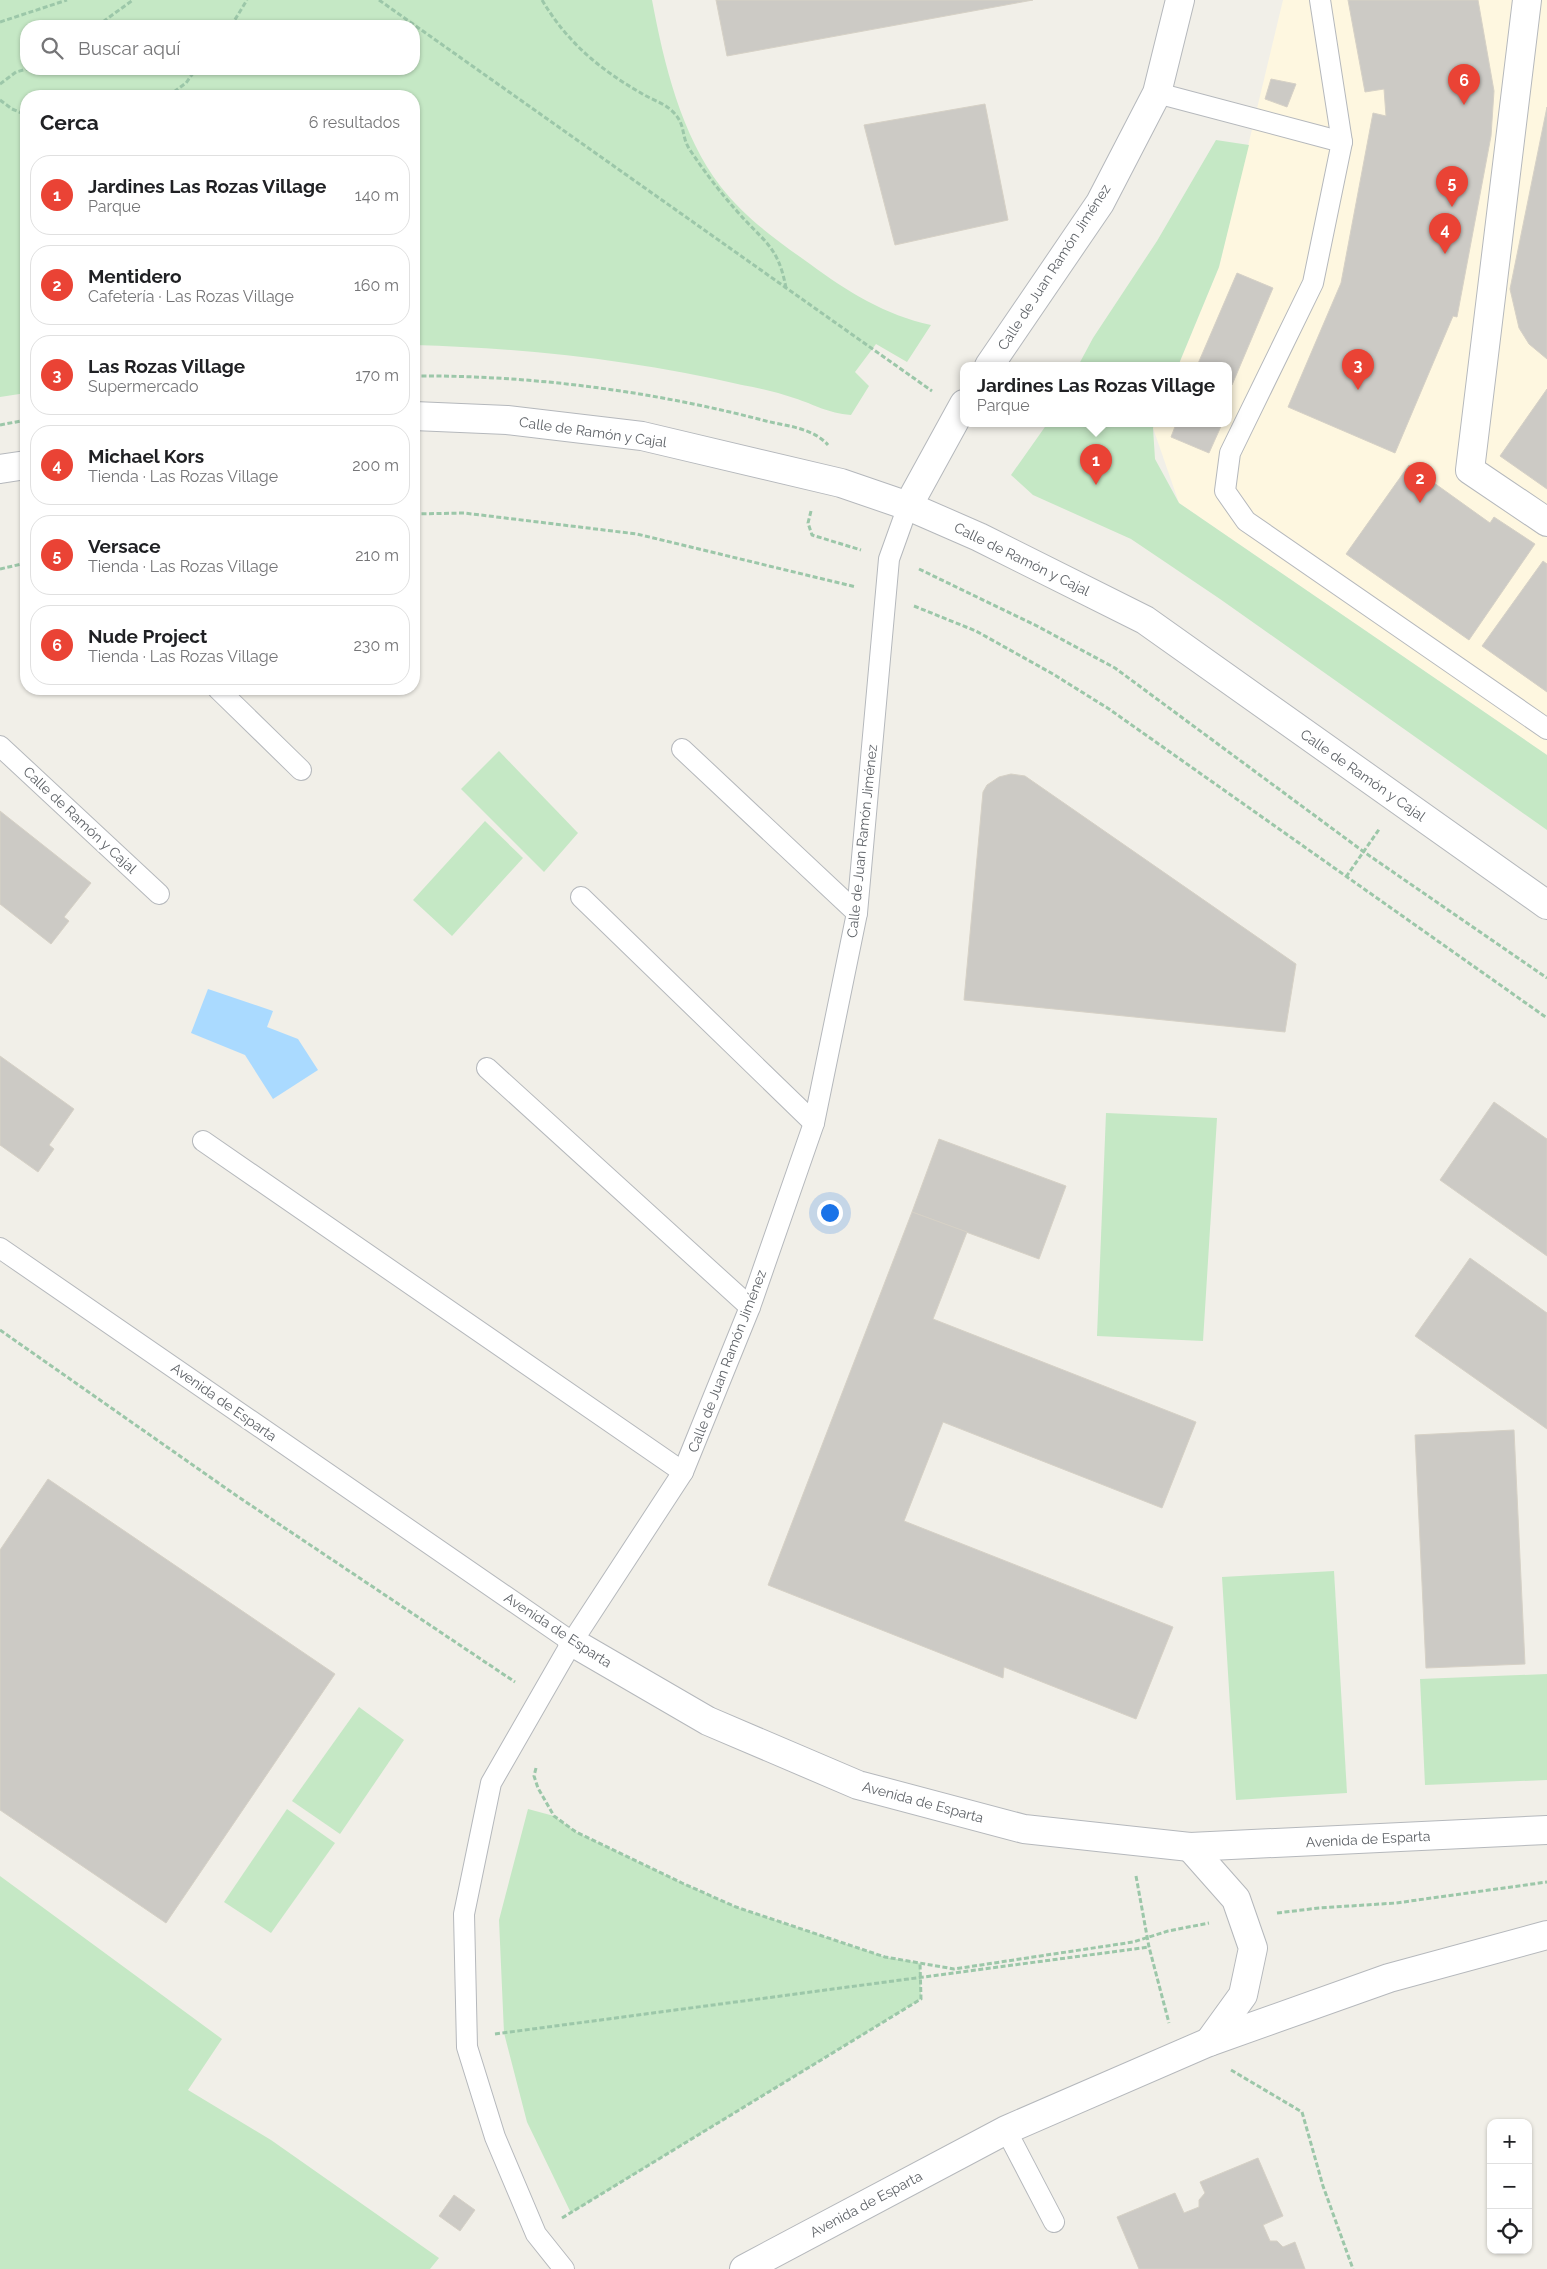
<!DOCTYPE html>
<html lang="es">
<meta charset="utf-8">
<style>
:root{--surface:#fff;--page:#f6f6f6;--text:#202124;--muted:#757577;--line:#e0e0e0;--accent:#ea4335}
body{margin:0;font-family:Raleway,sans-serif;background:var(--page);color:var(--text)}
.controls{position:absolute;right:15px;bottom:15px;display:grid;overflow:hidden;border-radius:10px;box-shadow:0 1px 4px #0004}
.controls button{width:45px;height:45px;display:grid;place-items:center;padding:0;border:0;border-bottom:1px solid var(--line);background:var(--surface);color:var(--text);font:25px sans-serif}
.you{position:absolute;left:829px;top:1212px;width:18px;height:18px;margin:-12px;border:4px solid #fff;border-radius:50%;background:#1a73e8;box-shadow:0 0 0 8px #1a73e833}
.badge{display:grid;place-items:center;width:32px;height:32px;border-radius:50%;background:var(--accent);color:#fff;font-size:16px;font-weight:700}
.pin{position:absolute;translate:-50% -41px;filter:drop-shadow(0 1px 2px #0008)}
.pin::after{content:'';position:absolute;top:26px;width:18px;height:15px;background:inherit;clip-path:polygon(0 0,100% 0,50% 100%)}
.popup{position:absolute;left:960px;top:362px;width:272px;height:65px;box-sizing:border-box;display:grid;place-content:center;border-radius:10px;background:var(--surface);filter:drop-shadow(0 1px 4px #0005);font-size:16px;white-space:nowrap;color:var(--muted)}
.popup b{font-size:19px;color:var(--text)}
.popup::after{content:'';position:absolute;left:50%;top:100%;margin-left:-10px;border:10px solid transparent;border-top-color:var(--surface)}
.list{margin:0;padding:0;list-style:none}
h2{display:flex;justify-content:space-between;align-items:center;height:65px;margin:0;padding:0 20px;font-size:21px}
h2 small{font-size:16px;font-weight:400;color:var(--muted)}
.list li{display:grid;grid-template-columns:32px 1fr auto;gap:15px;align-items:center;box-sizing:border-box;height:80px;margin:0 10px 10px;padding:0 10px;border:1px solid var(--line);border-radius:20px}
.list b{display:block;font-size:19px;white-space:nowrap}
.list p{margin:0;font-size:16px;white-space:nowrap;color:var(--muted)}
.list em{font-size:16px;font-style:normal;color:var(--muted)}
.icon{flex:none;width:28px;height:28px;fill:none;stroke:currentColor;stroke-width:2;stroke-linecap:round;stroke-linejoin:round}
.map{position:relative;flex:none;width:1547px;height:2269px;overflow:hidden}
.search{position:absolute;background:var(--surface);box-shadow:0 1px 4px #0004;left:20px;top:20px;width:400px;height:55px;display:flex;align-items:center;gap:12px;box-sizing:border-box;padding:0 18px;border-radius:20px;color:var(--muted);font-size:19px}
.panel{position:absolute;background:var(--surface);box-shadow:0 1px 4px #0004;left:20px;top:90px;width:400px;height:605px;border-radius:20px}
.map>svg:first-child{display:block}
</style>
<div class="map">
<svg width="1547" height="2269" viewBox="0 0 1547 2269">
<rect width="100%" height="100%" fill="#f1efe8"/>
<path fill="#fef7e0" d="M1283 0H1547V755L1179 503 1153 428 1154 424H1228V366H1178L1219 267Z"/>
<g fill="#c5e8c5" fill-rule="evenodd">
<path d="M0 0H652C664 64 681 135 721 187 745 218 779 242 810 264 848 292 885 315 931 325L907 362 876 344 855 372 869 386 851 415C827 413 816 405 794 398 777 392 759 388 742 385 634 360 525 348 414 345V96H26V393L0 397ZM26 26H414V69H26Z"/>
<path d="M1216 140 1249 145 1219 267 1178 366H1078L1093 338 1157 241Z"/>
<path d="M1047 424H1154L1153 428 1155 459 1179 503 1547 755V830L1220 599 1131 539 1033 495 1011 475Z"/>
<path d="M499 751 578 833 544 872 461 789Z"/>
<path d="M485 821 523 858 452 936 413 900Z"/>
<path d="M1106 1113 1217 1118 1203 1341 1097 1336Z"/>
<path d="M1334 1571 1347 1793 1236 1800 1222 1577Z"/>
<path d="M1547 1674V1780L1425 1785 1420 1679Z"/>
<path d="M359 1707 404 1740 340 1834 292 1801Z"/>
<path d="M287 1809 335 1843 271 1933 224 1902Z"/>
<path d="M528 1809 554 1816 576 1832 682 1883 736 1907 885 1957 920 1963 921 1999 571 2213 527 2122 504 2033 499 1920Z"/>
<path d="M0 1876 222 2039 188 2090 271 2140 439 2258 430 2269H0Z"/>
</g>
<path fill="#aadaff" d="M208 989 273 1011 267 1027 298 1039 318 1070 273 1099 245 1055 191 1033Z"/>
<g fill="#cccac5" stroke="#d6d1c6">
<path d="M716 0H1033L727 56Z"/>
<path d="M1348 0H1478L1494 91 1491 136 1457 317 1453 316 1395 453 1288 407 1341 283 1373 113 1386 116 1384 89 1365 92Z"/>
<path d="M1271 79 1296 84 1287 107 1265 99Z"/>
<path d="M985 104 1008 220 895 245 864 125Z"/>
<path d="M1547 107V359L1529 344 1519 328 1510 289Z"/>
<path d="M1237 273 1273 288 1232 385 1228 384V366H1197Z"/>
<path d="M1547 389V489L1500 456Z"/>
<path d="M1176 424H1222L1209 453 1171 437Z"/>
<path d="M1409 465 1490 523 1494 517 1535 544 1469 640 1346 554Z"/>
<path d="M1543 561 1547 564V692L1482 646Z"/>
<path d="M1011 774 1025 776 1296 964 1285 1032 964 1000 983 792 987 785 999 777Z"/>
<path d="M0 811 91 883 64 917 69 921 51 944 0 904Z"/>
<path d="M0 1056 74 1109 49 1145 54 1149 38 1172 0 1145Z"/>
<path d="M1494 1102 1547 1139V1256L1440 1180Z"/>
<path d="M939 1139 1066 1186 1039 1259 912 1212Z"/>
<path d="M912 1212 967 1232 933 1319 1196 1422 1162 1508 943 1422 904 1521 1173 1627 1136 1719 1004 1667 1003 1678 768 1585Z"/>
<path d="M1470 1258 1547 1313V1429L1415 1336Z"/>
<path d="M1514 1430 1525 1664 1426 1668 1415 1435Z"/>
<path d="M48 1479 335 1674 166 1923 0 1810V1550Z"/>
<path d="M1258 2158 1283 2216 1263 2225 1270 2241H1277L1283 2247 1295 2242 1305 2269H1139L1117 2217 1175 2193 1184 2213 1199 2207V2200L1205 2193 1200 2182Z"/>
<path d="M454 2195 475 2210 460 2231 439 2216Z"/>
</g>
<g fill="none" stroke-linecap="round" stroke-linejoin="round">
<g stroke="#b5b8bc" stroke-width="22">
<g id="service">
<path d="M1320 0 1342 142 1313 283 1230 453 1225 491 1246 521 1547 729"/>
<path d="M1157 93 1342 142"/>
<path d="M218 689 301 770"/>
<path d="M0 746 159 894"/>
<path d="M682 749 857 913"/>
<path d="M581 897 814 1123"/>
<path d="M487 1068 750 1307"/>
<path d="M203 1141 683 1472"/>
<path d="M0 1248 572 1642"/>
<path d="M1006 2130 1054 2222"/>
<path d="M564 2269 536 2234 495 2137 467 2047 464 1914 491 1783 572 1642 683 1472 750 1307 814 1123 857 913 889 559 908 506"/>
</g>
</g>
<g stroke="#b5b8bc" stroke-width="30">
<path id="pedestrian" d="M1527 0 1470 470 1547 522"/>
</g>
<g stroke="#b5b8bc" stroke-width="30">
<g id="minor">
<path d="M989 366 1100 203 1157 93 1180 0"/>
<path d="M414 416 507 420 642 436 841 483 908 506 979 537 1145 620 1547 905"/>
<path d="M0 469 26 465"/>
<path d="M908 506 964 404"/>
<path d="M572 1642 708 1721 858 1785 1024 1829 1190 1847 1547 1830"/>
<path d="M1190 1847 1236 1899 1253 1948 1243 1995 1209 2042"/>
<path d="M744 2269 1006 2130 1209 2042 1389 1978 1547 1935"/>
</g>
</g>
<g stroke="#9cc7a9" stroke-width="3" stroke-dasharray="5 2.5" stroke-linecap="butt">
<path d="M379 0 932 391"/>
<path d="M542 0C567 42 599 69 641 93 650 99 662 102 671 110 687 124 680 135 690 150 704 171 719 191 736 210 762 241 778 244 786 288"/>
<path d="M0 22 67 0"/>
<path d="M97 26 133 0"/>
<path d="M231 26 247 0"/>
<path d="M0 84 16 72 27 69"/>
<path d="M128 96H134"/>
<path d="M168 96 186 83 196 69"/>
<path d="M0 100 12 109 26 115"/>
<path d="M414 376C531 375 652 391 766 421 787 426 813 428 828 445"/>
<path d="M0 425 26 420"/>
<path d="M811 511 808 523 812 535 861 550"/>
<path d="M414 514 464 513 637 534 856 587"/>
<path d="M0 569 26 563"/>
<path d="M919 569 1037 626 1115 668 1364 852 1547 978"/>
<path d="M914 606 976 631 1053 674 1109 709 1547 1018"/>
<path d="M1346 877 1380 828"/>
<path d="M0 1330 237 1496 515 1682"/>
<path d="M536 1768 534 1776 538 1788 554 1816 576 1832 682 1883 736 1907 885 1957 954 1969 1133 1942 1168 1931 1209 1923"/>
<path d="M1136 1876 1149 1947 1169 2023"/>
<path d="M1277 1913 1319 1908 1396 1903 1547 1882"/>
<path d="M495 2034 1149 1947"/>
<path d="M1231 2070 1302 2112 1323 2186 1353 2269"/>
<path d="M562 2218 921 1999 920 1963"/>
</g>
<use href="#service" stroke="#fff" stroke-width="20"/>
<use href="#pedestrian" stroke="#fff" stroke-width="28"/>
<use href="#minor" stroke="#fff" stroke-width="28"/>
</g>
<g text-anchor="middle" stroke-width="4.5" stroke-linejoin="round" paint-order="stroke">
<g font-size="14" fill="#5f6368" stroke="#fff">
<text transform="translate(1054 267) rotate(-57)" y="5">Calle de Juan Ramón Jiménez</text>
<text transform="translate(593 432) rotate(8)" y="5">Calle de Ramón y Cajal</text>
<text transform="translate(1022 559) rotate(26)" y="5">Calle de Ramón y Cajal</text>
<text transform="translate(1363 775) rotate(35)" y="5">Calle de Ramón y Cajal</text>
<text transform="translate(80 820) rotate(43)" y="5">Calle de Ramón y Cajal</text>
<text transform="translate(862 841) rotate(-84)" y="5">Calle de Juan Ramón Jiménez</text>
<text transform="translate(727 1361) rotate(-69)" y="5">Calle de Juan Ramón Jiménez</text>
<text transform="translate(224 1402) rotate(35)" y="5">Avenida de Esparta</text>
<text transform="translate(558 1630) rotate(33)" y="5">Avenida de Esparta</text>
<text transform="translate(923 1802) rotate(15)" y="5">Avenida de Esparta</text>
<text transform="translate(1368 1839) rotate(-3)" y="5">Avenida de Esparta</text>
<text transform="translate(866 2204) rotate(-28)" y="5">Avenida de Esparta</text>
</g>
</g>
</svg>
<div class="controls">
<button>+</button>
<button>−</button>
<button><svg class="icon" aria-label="locate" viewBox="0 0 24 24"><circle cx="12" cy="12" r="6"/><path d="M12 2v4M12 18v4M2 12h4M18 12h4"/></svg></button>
</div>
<div class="you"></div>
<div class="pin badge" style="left:1096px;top:485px">1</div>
<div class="popup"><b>Jardines Las Rozas Village</b>Parque</div>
<div class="pin badge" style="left:1420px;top:503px">2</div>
<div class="pin badge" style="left:1358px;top:390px">3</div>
<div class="pin badge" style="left:1445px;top:254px">4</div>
<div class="pin badge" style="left:1452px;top:207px">5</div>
<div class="pin badge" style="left:1464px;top:105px">6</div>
<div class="search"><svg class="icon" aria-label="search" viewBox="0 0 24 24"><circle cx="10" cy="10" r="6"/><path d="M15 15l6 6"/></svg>Buscar aquí</div>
<section class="panel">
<h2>Cerca<small>6 resultados</small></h2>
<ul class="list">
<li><span class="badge">1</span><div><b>Jardines Las Rozas Village</b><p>Parque</p></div><em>140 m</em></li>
<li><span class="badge">2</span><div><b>Mentidero</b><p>Cafetería · Las Rozas Village</p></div><em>160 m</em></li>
<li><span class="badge">3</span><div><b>Las Rozas Village</b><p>Supermercado</p></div><em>170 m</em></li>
<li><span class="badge">4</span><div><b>Michael Kors</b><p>Tienda · Las Rozas Village</p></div><em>200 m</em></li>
<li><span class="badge">5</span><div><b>Versace</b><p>Tienda · Las Rozas Village</p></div><em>210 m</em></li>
<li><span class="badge">6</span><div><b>Nude Project</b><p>Tienda · Las Rozas Village</p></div><em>230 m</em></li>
</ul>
</section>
</div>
